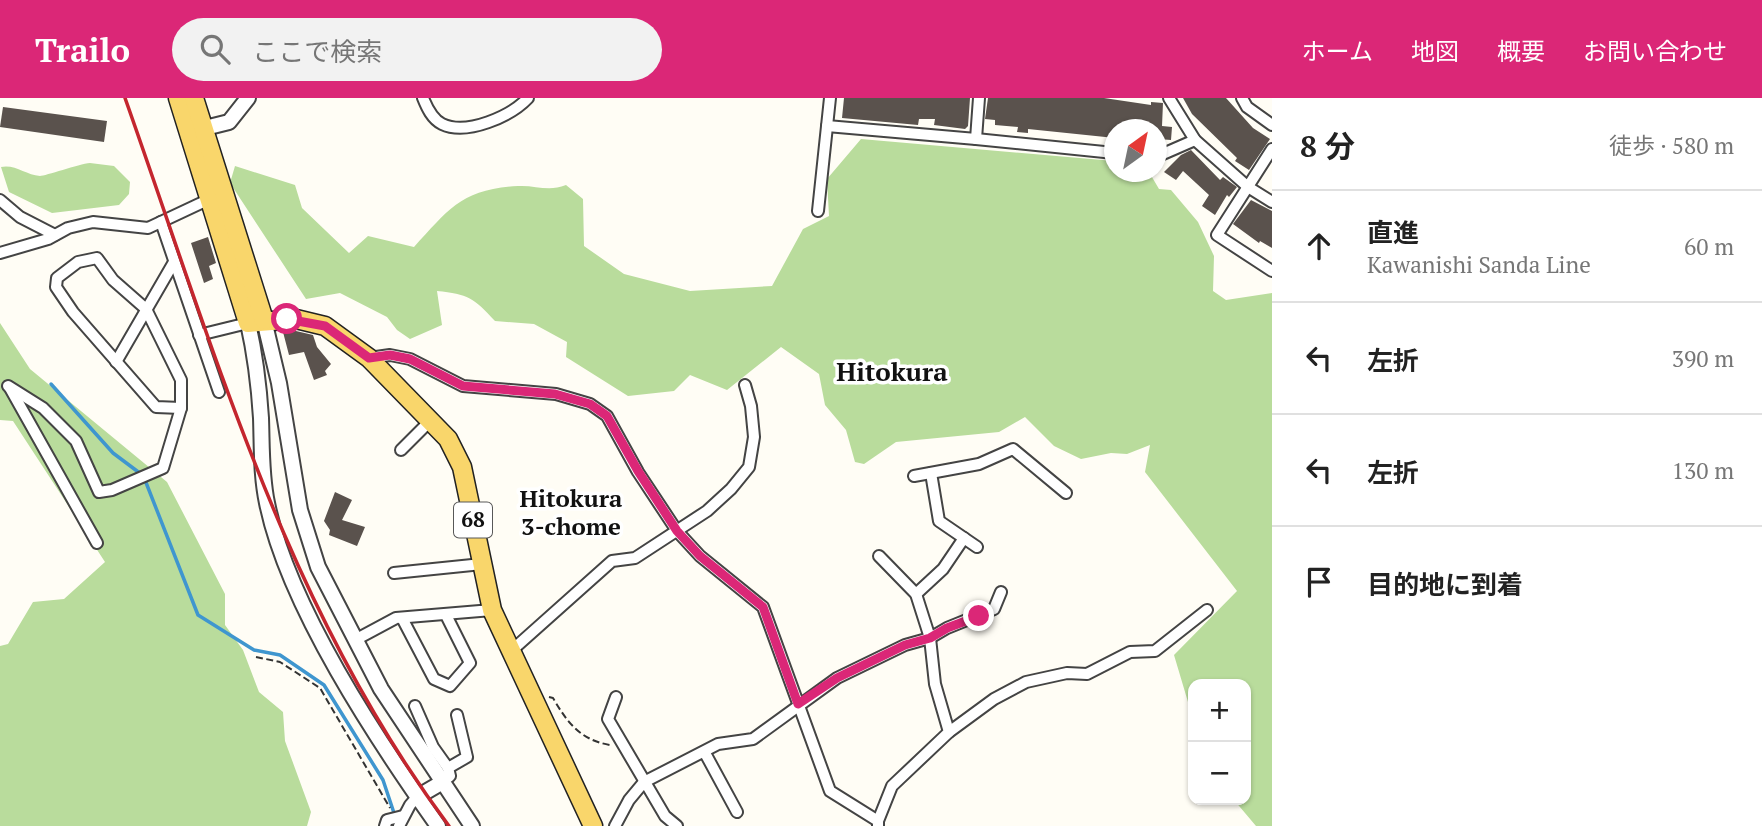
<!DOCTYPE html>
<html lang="ja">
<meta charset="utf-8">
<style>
:root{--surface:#fff;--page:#f2f2f2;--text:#222;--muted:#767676;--line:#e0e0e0;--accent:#db2777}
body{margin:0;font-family:"PT Serif","Noto Sans JP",serif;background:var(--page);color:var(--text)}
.controls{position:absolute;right:21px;bottom:21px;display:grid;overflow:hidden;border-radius:14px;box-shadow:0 2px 5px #0004}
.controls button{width:63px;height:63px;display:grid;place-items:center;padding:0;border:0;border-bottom:2px solid var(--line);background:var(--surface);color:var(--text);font:35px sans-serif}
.compass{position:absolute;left:1104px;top:21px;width:63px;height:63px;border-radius:50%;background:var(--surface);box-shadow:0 2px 5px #0004;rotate:33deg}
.stop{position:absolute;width:21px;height:21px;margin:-16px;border:5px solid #db2777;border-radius:50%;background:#fff}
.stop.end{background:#db2777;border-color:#fff;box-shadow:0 2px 7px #0008}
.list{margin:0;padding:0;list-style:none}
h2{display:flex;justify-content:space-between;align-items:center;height:91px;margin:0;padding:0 28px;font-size:30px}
h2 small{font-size:23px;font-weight:400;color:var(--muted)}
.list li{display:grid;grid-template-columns:46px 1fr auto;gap:21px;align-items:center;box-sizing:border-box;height:112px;padding:0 28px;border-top:2px solid var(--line)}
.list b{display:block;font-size:26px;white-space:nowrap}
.list p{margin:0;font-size:23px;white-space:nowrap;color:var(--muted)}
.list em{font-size:23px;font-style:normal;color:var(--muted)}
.icon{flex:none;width:38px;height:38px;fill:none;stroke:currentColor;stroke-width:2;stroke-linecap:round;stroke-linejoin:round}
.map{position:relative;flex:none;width:1272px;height:728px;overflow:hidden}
header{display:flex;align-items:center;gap:42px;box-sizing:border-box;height:98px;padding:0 35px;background:var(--accent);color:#fff}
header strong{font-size:33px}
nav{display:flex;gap:38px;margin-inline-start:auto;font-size:24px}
.search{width:490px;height:63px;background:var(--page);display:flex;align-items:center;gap:18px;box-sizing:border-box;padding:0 24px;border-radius:38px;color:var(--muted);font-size:26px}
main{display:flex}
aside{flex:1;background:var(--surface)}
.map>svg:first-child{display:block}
</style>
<header>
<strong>Trailo</strong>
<div class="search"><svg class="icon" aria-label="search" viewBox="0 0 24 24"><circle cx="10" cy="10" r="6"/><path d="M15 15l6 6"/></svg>ここで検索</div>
<nav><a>ホーム</a><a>地図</a><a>概要</a><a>お問い合わせ</a></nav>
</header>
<main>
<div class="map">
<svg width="1272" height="728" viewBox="0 0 1272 728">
<rect width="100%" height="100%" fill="#fffdf5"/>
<g fill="#b9dc9c">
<path d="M861 41 1114 63V74H1149L1159 91 1171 92 1198 124 1214 158 1213 193 1226 202 1272 195V728H1256L1234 702H1246V586H1193V609L1188 604 1174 557 1237 493 1145 374 1150 347 1127 356 1111 355 1081 361 1054 348 1025 319 999 334 896 344 864 366 855 364 846 332 825 307 819 276 781 249 727 292 690 277 674 293 628 298 566 259 567 244 534 226 495 223C474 200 468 196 437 193L442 227 410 241 397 232 387 219 340 195 306 201 230 85 235 68 295 87 302 110 349 155 368 138 414 149C449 111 462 91 518 88 536 87 548 94 566 87L583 101 584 148 624 176 690 193 772 188 803 131 829 118 827 81Z"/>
<path d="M90 65 114 68 130 84 129 96 119 107 52 115 9 94 1 69C15 66 26 77 40 78 45 78 79 66 90 65Z"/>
<path d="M0 225 30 271 167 384 225 496V527L243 552 259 594 283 614 285 643 311 714 307 728H0V548L8 546 33 504 64 501 105 464 13 323 0 322Z"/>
</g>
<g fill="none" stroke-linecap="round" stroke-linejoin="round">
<g stroke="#3f96cf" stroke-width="3.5">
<path d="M51 286 113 355 141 376"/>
<path d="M145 382 198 517 254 552 280 557 324 587 383 682 395 718"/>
</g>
</g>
<g fill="#5a524d">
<path d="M844 0H970L968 28 965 31 934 27 935 21H919L918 27 842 20Z"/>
<path d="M988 0H1104L1151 7V4L1163 5 1162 28 1172 29 1171 42 1158 41V32H1115V40L1028 31V35L1017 34 1018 29 995 27V22L985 21Z"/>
<path d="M1183 0H1226L1253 30 1270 41 1249 72 1235 63 1237 60 1192 16Z"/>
<path d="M3 9 107 23 104 44 0 29Z"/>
<path d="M1191 52 1220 82 1223 79 1237 89 1229 99 1227 97 1215 117 1202 108 1209 97 1183 73 1176 82 1164 74 1181 57Z"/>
<path d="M1251 102 1272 113V150L1260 143 1259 145 1233 126Z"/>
<path d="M208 139 216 165 209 168 213 181 204 185 191 145Z"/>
<path d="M296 233 313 237 317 249 331 266 325 273 327 277 314 282 304 254 289 257 283 234Z"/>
<path d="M335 394 352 402 342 422 365 429 357 448 329 437 330 432 324 423Z"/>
</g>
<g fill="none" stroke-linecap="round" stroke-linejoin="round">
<g stroke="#444" stroke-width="14">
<g id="minor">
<path d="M423 0C427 10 432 21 442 26 467 38 511 18 528 0"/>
<path d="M979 0 976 41 1114 55"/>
<path d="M1169 0 1195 42 1248 89 1272 104"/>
<path d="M1242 0 1247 9 1272 27"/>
<path d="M827 28 976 41"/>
<path d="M1272 51 1217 137 1272 173"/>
<path d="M1156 59 1195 42"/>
<path d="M0 102 20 119 55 137"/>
<path d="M818 113 830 0"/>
<path d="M161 124 219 294"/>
<path d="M0 155 48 141 68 130 93 124 148 130 214 99"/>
<path d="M97 160 113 182 146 211 181 282V310L156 309 73 214 56 189 57 180 78 164Z"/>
<path d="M199 237 248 225"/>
<path d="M369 260 390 257 410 261 463 288 556 296 590 306 607 318 638 374 677 433 700 458 763 509 830 693 878 723V728"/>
<path d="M116 264 174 164"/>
<path d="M8 288 43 310 76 343 99 394 112 392 163 370 181 310"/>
<path d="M10 290 97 445"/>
<path d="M401 352 430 323"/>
<path d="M931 375 939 423 977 449"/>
<path d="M914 378 979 366 1013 351 1066 395"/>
<path d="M394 475 482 466"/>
<path d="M916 496 943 471 964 440"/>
<path d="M402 520 434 581 450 588 470 565 446 517"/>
<path d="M355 542 396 520 492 512"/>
<path d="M510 554 612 463 635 460 707 413 731 391 749 369 754 339 751 308 745 287"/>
<path d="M616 599 608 621 665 718 677 728"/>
<path d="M415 608 433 649 448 670 450 678 441 685"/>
<path d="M949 634 994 601 1026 584 1067 575 1087 576 1130 554 1155 553 1207 512"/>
<path d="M705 655 737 714"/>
<path d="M448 670 467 659 457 617"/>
<path d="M878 723 892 688 949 634 935 586 930 540 916 496 879 458"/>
<path d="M385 728 387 722 403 718"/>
<path d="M399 728 410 707 417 699"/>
<path d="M615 728 629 702 644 684 718 646 753 641 837 580 905 547 930 540 947 530 994 511 1001 494"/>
</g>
</g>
<g stroke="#444" stroke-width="18">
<g id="tertiary">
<path d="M193 33 229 24 248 0"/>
<path d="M264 222 279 285 300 412 318 469 381 591 472 728"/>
<path d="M248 225C255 256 259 288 261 320 262 348 261 377 267 405 288 508 377 642 438 728"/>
<path d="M417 699 441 685"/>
</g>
</g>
<g stroke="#222" stroke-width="21">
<g id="primary">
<path d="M178 0 248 225 296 221 325 228 369 260 448 341 462 369 492 512 593 728"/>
<path d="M194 0 264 222"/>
</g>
</g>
<g stroke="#333" stroke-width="2" stroke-dasharray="7 3.5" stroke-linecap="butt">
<path d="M256 559 280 564 320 590 390 710"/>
<path d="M549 599 553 600C567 624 580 642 610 647"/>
</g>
<use href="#minor" stroke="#fff" stroke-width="10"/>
<use href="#tertiary" stroke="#fff" stroke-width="14"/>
<use href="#primary" stroke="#f9d66b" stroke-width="18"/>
<path stroke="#c4262e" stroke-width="3.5" d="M125 0C214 251 287 512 449 728"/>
</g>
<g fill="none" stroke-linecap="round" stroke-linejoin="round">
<path stroke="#db2777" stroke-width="9" d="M287 221 325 228 369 260 390 257 410 261 463 288 555 296 590 306 607 318 638 373 677 433 700 458 763 509 798 606 837 580 905 547 930 540 947 530 979 518"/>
</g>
<g text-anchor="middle" stroke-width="7" stroke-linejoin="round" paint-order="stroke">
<rect fill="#fff" stroke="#585858" stroke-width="2" x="454" y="404.5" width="38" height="35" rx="5"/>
<g font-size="21" font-weight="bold" fill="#111">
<text x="473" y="429">68</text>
</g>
<g font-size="24" font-weight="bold" fill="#111" stroke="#fff">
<text x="571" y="409">Hitokura<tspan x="571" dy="28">3-chome</tspan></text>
</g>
<g font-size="26" font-weight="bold" fill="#111" stroke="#fff">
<text x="892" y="283">Hitokura</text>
</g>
</g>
</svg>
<div class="controls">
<button>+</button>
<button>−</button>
</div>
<svg class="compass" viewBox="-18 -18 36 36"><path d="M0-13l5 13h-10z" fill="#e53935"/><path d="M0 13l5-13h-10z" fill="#767676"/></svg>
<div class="stop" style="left:287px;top:221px"></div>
<div class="stop end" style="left:979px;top:518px"></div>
</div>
<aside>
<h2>8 分<small>徒歩 · 580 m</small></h2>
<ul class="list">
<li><svg class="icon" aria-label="ahead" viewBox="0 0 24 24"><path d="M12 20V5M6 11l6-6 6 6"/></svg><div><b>直進</b><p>Kawanishi Sanda Line</p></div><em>60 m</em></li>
<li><svg class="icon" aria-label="left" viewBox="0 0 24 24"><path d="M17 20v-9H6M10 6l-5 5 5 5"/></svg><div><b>左折</b></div><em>390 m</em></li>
<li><svg class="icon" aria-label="left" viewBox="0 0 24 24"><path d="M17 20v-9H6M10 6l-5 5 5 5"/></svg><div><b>左折</b></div><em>130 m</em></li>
<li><svg class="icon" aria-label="arrive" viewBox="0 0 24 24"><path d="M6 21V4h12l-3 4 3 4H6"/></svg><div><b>目的地に到着</b></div></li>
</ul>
</aside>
</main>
